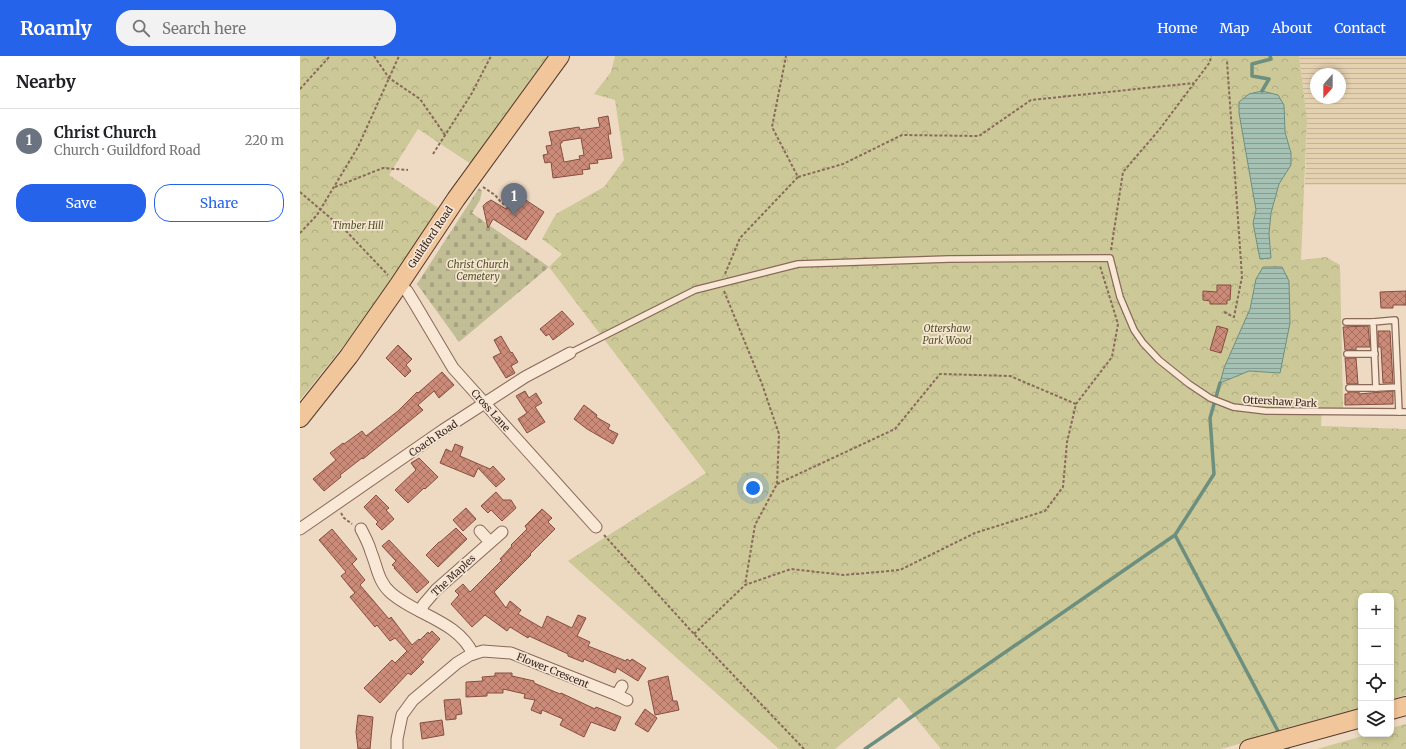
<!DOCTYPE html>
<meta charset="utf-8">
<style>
:root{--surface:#fff;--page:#f2f2f2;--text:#202124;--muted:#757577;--line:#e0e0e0;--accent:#2563eb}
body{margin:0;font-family:Merriweather,serif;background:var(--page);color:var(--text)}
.controls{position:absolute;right:12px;bottom:12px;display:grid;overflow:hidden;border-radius:8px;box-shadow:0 2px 6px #0003}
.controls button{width:36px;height:36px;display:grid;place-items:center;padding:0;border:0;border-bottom:1px solid var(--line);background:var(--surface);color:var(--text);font:20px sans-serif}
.compass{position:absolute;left:1010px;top:12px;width:36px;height:36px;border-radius:50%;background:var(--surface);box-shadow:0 2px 6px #0003;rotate:201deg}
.you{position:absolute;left:453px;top:432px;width:14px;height:14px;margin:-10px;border:3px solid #fff;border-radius:50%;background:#1a73e8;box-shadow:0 0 0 6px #1a73e833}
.badge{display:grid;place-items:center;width:26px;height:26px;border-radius:50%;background:var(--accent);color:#fff;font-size:13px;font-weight:700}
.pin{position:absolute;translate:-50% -33px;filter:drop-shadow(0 1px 2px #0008)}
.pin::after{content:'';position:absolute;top:21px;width:14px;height:12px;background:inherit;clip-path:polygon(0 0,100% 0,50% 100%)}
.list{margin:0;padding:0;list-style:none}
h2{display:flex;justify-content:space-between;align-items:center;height:52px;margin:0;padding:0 16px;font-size:17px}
h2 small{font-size:13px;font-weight:400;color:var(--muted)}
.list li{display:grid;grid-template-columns:26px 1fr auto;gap:12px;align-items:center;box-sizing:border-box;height:64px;padding:0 16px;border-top:1px solid var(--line)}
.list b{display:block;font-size:15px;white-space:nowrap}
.list p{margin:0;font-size:13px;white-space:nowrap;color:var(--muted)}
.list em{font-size:13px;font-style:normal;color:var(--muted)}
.actions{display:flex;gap:8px;padding:12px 16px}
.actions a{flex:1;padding:9px 0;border:1px solid var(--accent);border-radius:16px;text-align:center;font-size:14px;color:var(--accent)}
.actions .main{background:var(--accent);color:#fff}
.icon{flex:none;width:22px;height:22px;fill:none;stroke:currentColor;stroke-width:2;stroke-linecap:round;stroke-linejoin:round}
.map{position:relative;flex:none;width:1106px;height:693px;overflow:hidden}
header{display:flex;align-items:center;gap:24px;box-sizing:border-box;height:56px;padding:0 20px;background:var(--accent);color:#fff}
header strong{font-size:19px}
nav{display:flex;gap:22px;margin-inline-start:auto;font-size:14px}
.search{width:280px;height:36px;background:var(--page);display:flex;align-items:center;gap:10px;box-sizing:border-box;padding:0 14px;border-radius:16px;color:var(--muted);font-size:15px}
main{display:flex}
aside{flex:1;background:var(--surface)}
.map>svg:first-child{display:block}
</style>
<header>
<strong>Roamly</strong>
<div class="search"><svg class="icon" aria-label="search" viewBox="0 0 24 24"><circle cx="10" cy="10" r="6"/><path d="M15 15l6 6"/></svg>Search here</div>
<nav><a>Home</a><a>Map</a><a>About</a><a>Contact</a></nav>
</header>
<main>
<aside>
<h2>Nearby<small></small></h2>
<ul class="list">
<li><span class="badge" style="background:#6b7280">1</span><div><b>Christ Church</b><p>Church · Guildford Road</p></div><em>220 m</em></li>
</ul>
<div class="actions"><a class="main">Save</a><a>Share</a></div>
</aside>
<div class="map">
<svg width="1106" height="693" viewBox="0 0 1106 693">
<defs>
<pattern id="farmland-rules" width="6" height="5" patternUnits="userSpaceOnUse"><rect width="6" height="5" fill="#e4d1b0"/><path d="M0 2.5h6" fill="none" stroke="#c4b397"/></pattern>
<pattern id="forest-crowns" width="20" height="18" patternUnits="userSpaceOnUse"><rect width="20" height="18" fill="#ccc897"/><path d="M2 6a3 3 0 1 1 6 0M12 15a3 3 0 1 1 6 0" fill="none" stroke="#b0ac82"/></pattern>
<pattern id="cemetery-stones" width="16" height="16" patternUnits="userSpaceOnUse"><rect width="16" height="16" fill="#c1be96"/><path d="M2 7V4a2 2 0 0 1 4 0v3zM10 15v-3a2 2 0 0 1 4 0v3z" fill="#a7a381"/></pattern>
<pattern id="water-rules" width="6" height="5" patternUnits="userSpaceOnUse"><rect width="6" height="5" fill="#a5c1b3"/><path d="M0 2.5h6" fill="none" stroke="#879d91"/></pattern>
<pattern id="building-cross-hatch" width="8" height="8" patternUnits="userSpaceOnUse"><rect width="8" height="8" fill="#cc8b78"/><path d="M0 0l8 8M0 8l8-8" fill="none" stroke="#a77162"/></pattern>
</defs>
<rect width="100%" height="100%" fill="#eed9c3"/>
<path fill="url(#farmland-rules)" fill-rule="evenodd" d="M999 0H1106V129H1005L1007 63ZM1016 18H1040V42H1016Z"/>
<g fill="url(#forest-crowns)" fill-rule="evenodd">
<path d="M0 0H249L171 108 118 73 89 119 140 153 72 254 0 344Z"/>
<path d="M315 0H999L1007 63 1001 204 1026 201 1040 209 1043 352H1022L1021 370 1106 373V639L1091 643V540H1061V652L925 692 920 693H641L599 641 535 693H479L268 505 406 417 249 211 262 198 242 183 256 158 304 131 324 104 315 44 294 38 311 16ZM984 49 985 76 991 97V109L979 128 971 157 969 178 971 202 953 167 956 154 939 57ZM956 223 989 225 990 267 980 316 949 315 921 327 924 312 950 253Z"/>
<path d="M1106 668V693H1017L1070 678H1091V672Z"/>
</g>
<path fill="url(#cemetery-stones)" d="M179 132 182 135 180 144 172 157 249 211 159 286 117 228Z"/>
<g fill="url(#water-rules)" stroke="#6c8f7f">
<path d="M962 35 978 39 984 49 985 76 991 97V109L979 128 971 157 969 178 971 202 960 203 953 167 956 154 939 57V46L949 38Z"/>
<path d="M963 211H982L989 225 990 267 980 317 949 315 920 327 924 312 950 253 956 223Z"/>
</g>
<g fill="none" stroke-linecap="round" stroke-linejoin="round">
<g stroke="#6c8f7f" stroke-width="3.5">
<path d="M962 35 969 23 952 20V8L971 3 970 0"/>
<path d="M875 479 978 675"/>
<path d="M565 693 875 479 914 418 910 362 920 327"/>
<path d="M987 693H988"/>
</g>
</g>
<g fill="url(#building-cross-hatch)" stroke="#874e3f" fill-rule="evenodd">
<path d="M308 60 311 78H308L312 102 297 104 298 107 289 108 290 113 282 114 283 118 253 122 251 106 245 107 243 99 248 98 246 90 252 89 249 76 279 71 280 74 300 71 298 62ZM281 82 284 99 279 100 280 103 264 106 260 87H262V85Z"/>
<path d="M215 137 244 156 226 184 193 163 188 172 183 150 186 147 191 144 206 153Z"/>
<path d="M917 229H931L930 244H927V248H910V245L903 244V235L917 236Z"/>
<path d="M1106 235V249H1093V252H1081L1080 236Z"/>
<path d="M262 255 274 268 253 284 249 278 246 280 240 273Z"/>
<path d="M917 270 928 273 921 297 910 294Z"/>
<path d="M1068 270 1070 291H1056V294H1045L1043 271Z"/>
<path d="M1078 275H1090L1093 327H1083L1081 291H1078Z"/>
<path d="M201 280 211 297 212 296 218 306 211 310 215 317 206 322 193 301 201 297 194 284Z"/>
<path d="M98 289 112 303 106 309 111 315 105 321 86 302Z"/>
<path d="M1045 302H1056L1058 328H1047Z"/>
<path d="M142 316 154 329 139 342 134 335 118 349 123 354 63 403 62 402 40 419 41 421 24 435 13 423 36 404 30 397 43 387 44 388 62 375 66 380 98 355 117 336 118 337Z"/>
<path d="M225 335 229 342 236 337 242 347 235 351 245 366 227 377 218 363 227 357 216 340Z"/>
<path d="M1093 335V348L1045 349V338H1048V336H1059V338Z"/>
<path d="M284 349 297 359 296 361 310 369 308 373 318 378 313 388 287 373 274 363Z"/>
<path d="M155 388 163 391 160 400 190 413 193 410 205 423 196 431 178 412 174 421 140 407 146 393 152 396Z"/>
<path d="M119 402 138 421 125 433 124 432 108 447 95 434 116 414 111 407Z"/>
<path d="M196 436 203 444H211L216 452 202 465 191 454 188 457 181 450Z"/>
<path d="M76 439 89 452 86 454 94 463 82 474 76 468 78 466 64 451Z"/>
<path d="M166 452 176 463 163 475 153 464Z"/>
<path d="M242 453 252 462 248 466 255 473 230 498 231 499 194 536 206 552 210 545 221 554 218 558 242 572 247 560 272 572 278 559 286 562 277 580 290 586 288 590 326 605 327 603 330 605 332 603 346 612 338 625 317 612 315 617 284 603 283 606 268 600V598L229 580 228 582 210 571 207 575 185 559 172 571 151 548 159 539 155 535 163 528 170 536 202 504 200 503 212 490 211 489 227 473 225 470Z"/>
<path d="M156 472 167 483 138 511 126 499 139 486H140Z"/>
<path d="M32 473 57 503 52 508 65 524 60 529 89 563 91 561 112 589 119 583 120 584 128 576 129 578 132 575 140 583 121 604 124 606 111 619 108 617 80 647 64 632 92 604 95 607 107 595 95 582 90 585 77 569 75 571 50 541 55 537 41 520 46 516 19 484Z"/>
<path d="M89 484 129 526 117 537 94 512 95 511 92 509 96 505 82 490Z"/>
<path d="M195 617H212V620L234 625V627L260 638 261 637 295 653 296 651 321 661 315 675 291 666 284 681 260 669 263 663 242 654 241 658 231 654 235 644 224 642 225 638 203 633V637H187V640L166 641V626L183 625 182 621 195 620Z"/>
<path d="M368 620 373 645H377L379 654 355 659 348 625Z"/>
<path d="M160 643 162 658 156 659V663L146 664 144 644Z"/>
<path d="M345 653 357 662 348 676 335 668Z"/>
<path d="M58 659 73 661 70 693H58L56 676Z"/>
<path d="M142 664 144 679 122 683 120 667Z"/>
</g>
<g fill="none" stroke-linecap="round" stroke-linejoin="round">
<g stroke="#88695a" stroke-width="8">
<g id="lane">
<path d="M1046 266H1073"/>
<path d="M270 297 395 234 498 208 649 203 810 202 820 241 834 274 843 287 859 304 889 328 910 342 933 351 966 355 1106 356"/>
<path d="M1047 298H1075"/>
<path d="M1098 331 1076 332 1073 266 1095 264 1099 356"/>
<path d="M1049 332H1076"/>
</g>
</g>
<g stroke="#88695a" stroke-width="13">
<g id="street">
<path d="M98 230 107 235 115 248 153 312 296 471"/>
<path d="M0 473 143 374 225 321 270 297"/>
<path d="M61 473C65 481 69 488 71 496 77 510 78 526 91 537 116 559 158 565 173 598"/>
<path d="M180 475 190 486"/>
<path d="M120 555 124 548 136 534 202 476"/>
<path d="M322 630 317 639 327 644"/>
<path d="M97 693V683L102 659 113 644 157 607 170 599 183 595 211 597 317 639"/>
</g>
</g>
<g stroke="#56392e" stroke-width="20">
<g id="primary">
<path d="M0 362 49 300 98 230 156 143 260 0"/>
<path d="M1091 654 1106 650"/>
<path d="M949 693 1061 662"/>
</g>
</g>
<g stroke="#88695a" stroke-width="2" stroke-dasharray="3 2" stroke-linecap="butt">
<path d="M74 0 89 22 120 43 145 79"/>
<path d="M0 33 30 0"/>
<path d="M133 98 172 37 191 0"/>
<path d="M498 121 543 108 602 79 679 80 731 44 894 27"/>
<path d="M35 131 83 112 108 114"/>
<path d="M183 131 195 139 200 145 205 149"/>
<path d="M0 136 47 176 88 219"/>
<path d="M0 177 17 159 58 91 99 0"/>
<path d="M811 194 823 116 859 74 910 6 911 0"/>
<path d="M425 218 440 182 498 121 472 71 486 0"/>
<path d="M424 235 462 328 479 378 477 428 455 469 445 529"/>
<path d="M924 256 934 261 942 221 927 5"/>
<path d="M477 428 595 373 640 318 710 320 776 348"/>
<path d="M41 457 44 462 52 468"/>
<path d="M304 479 394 578 504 693"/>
<path d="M394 578 445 529 491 513 544 519 600 514 675 477 745 455 763 431 767 386 776 348 812 301 818 268 800 210"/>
</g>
<use href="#lane" stroke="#f9e8d6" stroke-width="5.5"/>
<use href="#street" stroke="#f9e8d6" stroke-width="11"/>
<use href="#primary" stroke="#f1c69a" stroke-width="18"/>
</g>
<g text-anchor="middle" stroke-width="3.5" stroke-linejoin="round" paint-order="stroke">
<g font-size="10" font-style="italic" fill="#515424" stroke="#f5e5d2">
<text x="58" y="173">Timber Hill</text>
<text x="178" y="212">Christ Church<tspan x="178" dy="12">Cemetery</tspan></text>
<text x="647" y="276">Ottershaw<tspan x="647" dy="12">Park Wood</tspan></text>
</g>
<g font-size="10" fill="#38251e" stroke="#f5e5d2">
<text transform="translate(130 181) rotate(-56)" y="4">Guildford Road</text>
<text transform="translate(980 345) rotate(3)" y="4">Ottershaw Park</text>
<text transform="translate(191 354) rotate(48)" y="4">Cross Lane</text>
<text transform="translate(133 382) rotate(-34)" y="4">Coach Road</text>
<text transform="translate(153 519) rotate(-43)" y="4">The Maples</text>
<text transform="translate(253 614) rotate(22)" y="4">Flower Crescent</text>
</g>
</g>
</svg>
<div class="controls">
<button>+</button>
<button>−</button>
<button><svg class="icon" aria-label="locate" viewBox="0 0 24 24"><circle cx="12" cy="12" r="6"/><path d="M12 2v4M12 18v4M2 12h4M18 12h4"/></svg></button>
<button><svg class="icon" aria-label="layers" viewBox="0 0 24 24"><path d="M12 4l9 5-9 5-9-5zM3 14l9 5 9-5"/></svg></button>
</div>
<svg class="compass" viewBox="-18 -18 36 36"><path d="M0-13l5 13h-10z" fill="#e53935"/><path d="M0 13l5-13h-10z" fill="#757577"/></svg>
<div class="you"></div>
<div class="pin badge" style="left:214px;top:160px;background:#6b7280">1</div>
</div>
</main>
